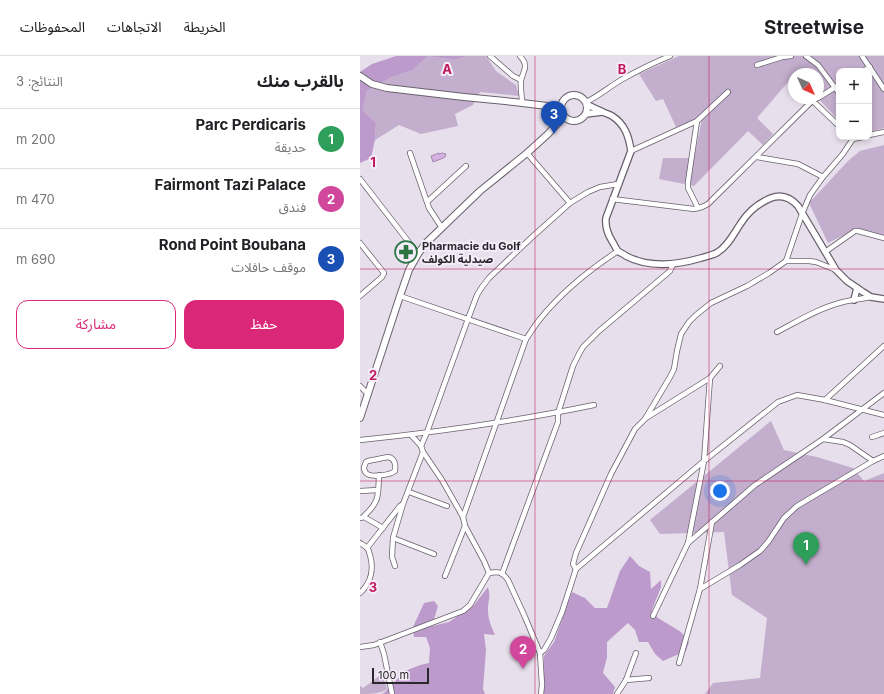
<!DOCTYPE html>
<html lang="ar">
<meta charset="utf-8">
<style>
:root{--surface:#fff;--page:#f2f2f2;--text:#202124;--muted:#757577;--line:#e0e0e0;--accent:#db2777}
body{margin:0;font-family:Inter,"Noto Sans Arabic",sans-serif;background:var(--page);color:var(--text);direction:rtl}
.controls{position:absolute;right:12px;top:12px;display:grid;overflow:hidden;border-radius:8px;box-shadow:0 2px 6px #0003}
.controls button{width:36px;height:36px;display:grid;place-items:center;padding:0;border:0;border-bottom:1px solid var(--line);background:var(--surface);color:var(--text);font:20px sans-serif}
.compass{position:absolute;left:428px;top:12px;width:36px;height:36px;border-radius:50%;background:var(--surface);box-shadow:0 2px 6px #0003;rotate:135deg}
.scale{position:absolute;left:12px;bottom:10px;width:57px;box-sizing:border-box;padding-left:4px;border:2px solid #2b282d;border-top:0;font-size:11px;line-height:14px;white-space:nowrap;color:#2b282d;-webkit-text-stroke:3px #f5ecf9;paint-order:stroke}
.you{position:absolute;left:360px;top:435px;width:14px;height:14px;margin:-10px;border:3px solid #fff;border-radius:50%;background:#1a73e8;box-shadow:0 0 0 6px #1a73e833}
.badge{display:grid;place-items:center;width:26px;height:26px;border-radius:50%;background:var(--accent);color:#fff;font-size:13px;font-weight:700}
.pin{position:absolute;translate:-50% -33px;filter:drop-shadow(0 1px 2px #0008)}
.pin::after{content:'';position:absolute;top:21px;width:14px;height:12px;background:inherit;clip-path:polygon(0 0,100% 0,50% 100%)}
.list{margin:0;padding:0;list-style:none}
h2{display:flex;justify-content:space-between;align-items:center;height:52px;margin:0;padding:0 16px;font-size:17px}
h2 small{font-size:13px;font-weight:400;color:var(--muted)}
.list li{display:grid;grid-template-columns:26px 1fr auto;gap:12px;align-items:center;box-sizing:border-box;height:60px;padding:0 16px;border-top:1px solid var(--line)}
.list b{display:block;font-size:15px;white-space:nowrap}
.list p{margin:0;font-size:13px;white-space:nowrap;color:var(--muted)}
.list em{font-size:13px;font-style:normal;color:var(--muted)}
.actions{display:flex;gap:8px;padding:12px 16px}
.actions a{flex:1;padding:9px 0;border:1px solid var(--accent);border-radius:12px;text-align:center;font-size:14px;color:var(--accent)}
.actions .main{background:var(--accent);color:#fff}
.map{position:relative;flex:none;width:524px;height:638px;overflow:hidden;direction:ltr}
header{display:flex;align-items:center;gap:24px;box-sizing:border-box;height:56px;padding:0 20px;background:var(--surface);border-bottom:1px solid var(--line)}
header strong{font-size:19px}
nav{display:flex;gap:22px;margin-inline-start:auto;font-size:14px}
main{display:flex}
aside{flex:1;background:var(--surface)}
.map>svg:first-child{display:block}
</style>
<header>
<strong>Streetwise</strong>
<nav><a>الخريطة</a><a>الاتجاهات</a><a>المحفوظات</a></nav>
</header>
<main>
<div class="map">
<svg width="524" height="638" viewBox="0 0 524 638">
<rect width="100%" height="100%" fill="#e8dfec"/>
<g fill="#c3aecd">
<path d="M68 0 94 4 107 0H126L136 15 156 29 159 40 120 36 113 49 95 58 98 70 61 78 39 69 15 84 16 67 1 54 7 35 30 22 53 14Z"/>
<path d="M319 0H524V72L509 76V15H479V65L458 42V18H435L397 62 413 78 403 89 388 75 334 130 299 123 303 102H334L342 63 316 71 303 43 296 45 279 18Z"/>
<path d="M524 89V180L498 172 468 187 449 147 488 105 500 95Z"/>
<path d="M411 365 424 394 457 401 493 412 504 425 524 417V638H345L353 627 400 622 407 562 372 539 364 476 300 478 290 464Z"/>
<path d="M22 618 27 633C20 638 10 638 0 638V630L3 632Z"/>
</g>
<g fill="#bd9acc">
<path d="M36 0H107L94 4 68 0 53 14 30 22 7 35 2 54 16 67 15 84 11 102 0 107V16L12 8Z"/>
<path d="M270 500 279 510 290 516 291 533 301 524V531L292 554 298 562 321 576 329 586 326 595 303 605 295 598 288 586H279L275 574 268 567 247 586V601L243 617 255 631 253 638H184V600L194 586 212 536 225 542 235 552H247L260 515Z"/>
<path d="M128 531C131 541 128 544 128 554 128 563 131 570 135 579L124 578 126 594 123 633 125 638H21L24 637 45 615 60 609 69 607 70 592 66 581H54L53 571 64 547 74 545 78 550 72 570 89 566 114 549Z"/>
</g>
<path fill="#d5b1e4" stroke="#a288ad" d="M79 97V98L82 97 86 98 85 101 81 103 73 106 71 100Z"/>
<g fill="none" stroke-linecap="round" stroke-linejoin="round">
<g stroke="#68616c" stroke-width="6">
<g id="minor">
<path d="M130 0 153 20 161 24"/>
<path d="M160 0C169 10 164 13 161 24 160 30 162 40 162 47"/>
<path d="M446 0 458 9 479 37"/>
<path d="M502 0 524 33"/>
<path d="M397 9 422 1 431 0"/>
<path d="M503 15 510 11"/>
<path d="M458 42 479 29"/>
<path d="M452 45 456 48 479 70"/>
<path d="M226 46C239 40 249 31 261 24 277 15 293 7 310 0"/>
<path d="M337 65 328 126V132L338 152"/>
<path d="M509 79 524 76"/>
<path d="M271 95 337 65 368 36"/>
<path d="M50 97 69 152 82 172"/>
<path d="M167 97 210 147"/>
<path d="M397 101 438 108 463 121"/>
<path d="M0 123 58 198"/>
<path d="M252 143 334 153 342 151 348 148 452 45 457 42"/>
<path d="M67 146 106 110"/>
<path d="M0 187 24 217 22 221 0 240"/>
<path d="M465 196 495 175H498L524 182"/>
<path d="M426 205 442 158 450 139 463 121 482 99 493 83 503 81"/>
<path d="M40 240 166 283"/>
<path d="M417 276C438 265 459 252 483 246 492 244 501 243 511 241"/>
<path d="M0 330 8 338"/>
<path d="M465 344 524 290"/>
<path d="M286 362 350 322 360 310"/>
<path d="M512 381 524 377"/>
<path d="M463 383 483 386 490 389 513 405"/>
<path d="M0 384C78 376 157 365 234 349"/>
<path d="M61 390 67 376 108 263 117 239 122 231 129 222 171 182 210 147 228 136 240 131 258 128"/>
<path d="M28 401C35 402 36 409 35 415 30 419 11 422 6 417 4 415 4 414 4 411L6 406 8 405Z"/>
<path d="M0 435 18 434"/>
<path d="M49 436 87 450"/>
<path d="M5 459C20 445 18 439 19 419"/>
<path d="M103 461 166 283C171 276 175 269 180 263 202 236 229 214 258 195"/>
<path d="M0 462 4 461 23 472"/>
<path d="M33 482 74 498"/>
<path d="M0 487C3 489 6 490 8 493 9 495 9 497 10 499 14 513 11 527 0 537"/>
<path d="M328 487 395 429 463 383 524 337"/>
<path d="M7 492 40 450 43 448"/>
<path d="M35 510 32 501 33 482 43 448 63 396"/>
<path d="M216 513 213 508 216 497 251 418 275 373 285 363 310 321 314 313 317 295 321 278 329 266 336 259 351 247 387 230 409 217 426 205H449L456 206 476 214"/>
<path d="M129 517C139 515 142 516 148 524L165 561 180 597 182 629 181 638"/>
<path d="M142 518 198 366V357L213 310 220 296 223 291 239 275 310 215 313 208"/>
<path d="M85 520 105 470"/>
<path d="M340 533 380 509 400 495 408 486 424 462 437 450 513 405 524 400"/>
<path d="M293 560 328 487 344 405 350 322"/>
<path d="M20 586 24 598 32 638"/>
<path d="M0 591 14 589 103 555 110 549 129 517 124 505 105 470 103 461 82 424 63 396 61 390 51 379"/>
<path d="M180 597 184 594 191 582 202 556 216 513 344 405 418 346 437 339 465 344 524 359"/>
<path d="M319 607 340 533 352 466"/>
<path d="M266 624 289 622"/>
<path d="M257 638 266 624 276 597"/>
</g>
</g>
<g stroke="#68616c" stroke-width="8">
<g id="tertiary">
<path d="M227 48C231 51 236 53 241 55 244 57 249 58 252 60 265 68 269 81 271 95L246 162C245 171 247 177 252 185 254 188 256 193 258 195 260 197 264 198 266 200 289 212 317 209 341 202 347 200 354 199 358 196 369 189 374 177 381 167 388 156 399 147 411 142 422 138 431 142 438 150L476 214 487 225 503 236 511 241 524 243"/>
<path d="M226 58 242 56"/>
<path d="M494 244 497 232"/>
</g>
</g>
<g stroke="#68616c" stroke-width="8">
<g id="secondary">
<path d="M0 20 12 28 27 32 104 41 154 46 187 50 201 53"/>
<circle cx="214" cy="52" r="13"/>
<path d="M0 362 40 240 49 214 58 198 65 188 120 135 167 97 188 78 204 60"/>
</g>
</g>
<use href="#minor" stroke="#fff" stroke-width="4.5"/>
<use href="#tertiary" stroke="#fff" stroke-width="5.5"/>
<use href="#secondary" stroke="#fff" stroke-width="6"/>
</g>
<path fill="none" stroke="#c2185b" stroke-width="1" stroke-opacity="0.55" d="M175 0V638M349 0V638M0 213H524M0 425H524"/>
<defs>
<g id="pharmacy-ring" transform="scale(1.15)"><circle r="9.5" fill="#f5ecf9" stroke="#2b7542" stroke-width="1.5"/><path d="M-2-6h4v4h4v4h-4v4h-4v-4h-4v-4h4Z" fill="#2b7542"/></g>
</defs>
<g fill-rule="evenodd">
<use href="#pharmacy-ring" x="46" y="196"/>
</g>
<g text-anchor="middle" stroke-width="4" stroke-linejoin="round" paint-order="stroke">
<g font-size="11" font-weight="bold" fill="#2b282d" stroke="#f5ecf9" text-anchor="start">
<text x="62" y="194">Pharmacie du Golf<tspan x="62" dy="13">صيدلية الكولف</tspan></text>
</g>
</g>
<g font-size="13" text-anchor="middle" font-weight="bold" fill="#c2185b" stroke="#f5ecf9" stroke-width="4" stroke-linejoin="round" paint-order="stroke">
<text x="87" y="18">A</text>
<text x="262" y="18">B</text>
<text x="13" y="111">1</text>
<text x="13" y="324">2</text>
<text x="13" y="536">3</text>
</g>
</svg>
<div class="controls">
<button>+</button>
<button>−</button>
</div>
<svg class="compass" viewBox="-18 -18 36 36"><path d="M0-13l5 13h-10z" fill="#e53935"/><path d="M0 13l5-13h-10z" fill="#757577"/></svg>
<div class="scale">100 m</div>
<div class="you"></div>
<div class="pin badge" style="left:446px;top:509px;background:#2e9e5b">1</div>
<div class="pin badge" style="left:163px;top:613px;background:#d1479c">2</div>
<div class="pin badge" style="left:194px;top:78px;background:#1a4fb4">3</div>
</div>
<aside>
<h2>بالقرب منك<small>النتائج: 3</small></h2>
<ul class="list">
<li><span class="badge" style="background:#2e9e5b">1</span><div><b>Parc Perdicaris</b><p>حديقة</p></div><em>200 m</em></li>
<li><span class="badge" style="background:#d1479c">2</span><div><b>Fairmont Tazi Palace</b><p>فندق</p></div><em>470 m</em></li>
<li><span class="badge" style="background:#1a4fb4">3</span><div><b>Rond Point Boubana</b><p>موقف حافلات</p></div><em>690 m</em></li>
</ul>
<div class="actions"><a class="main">حفظ</a><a>مشاركة</a></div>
</aside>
</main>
